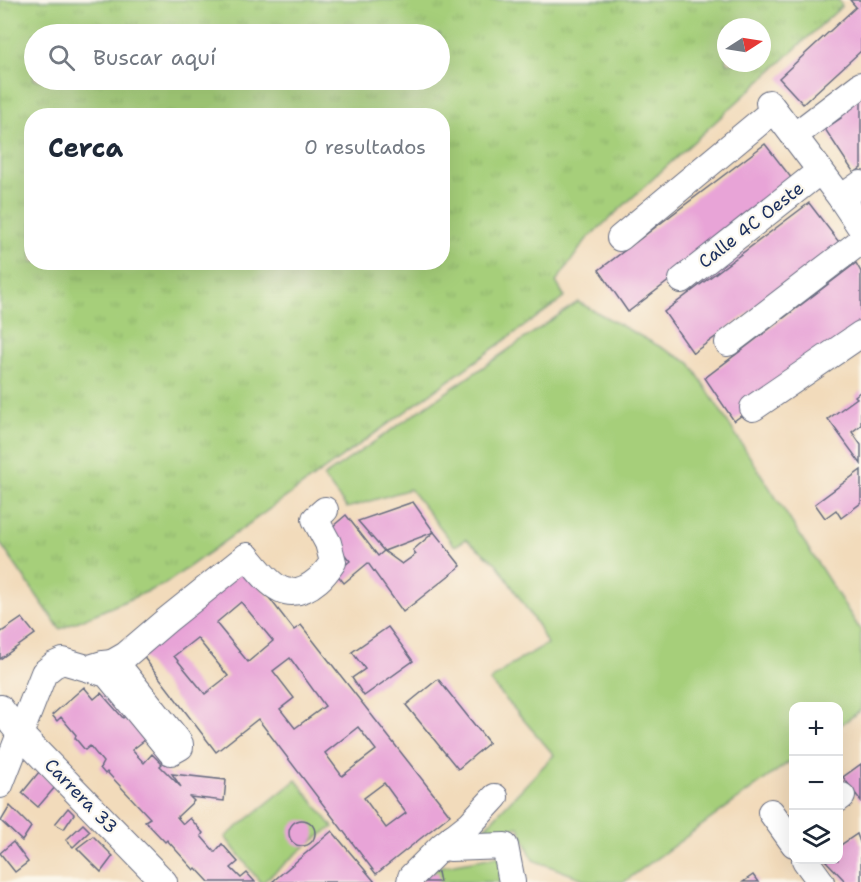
<!DOCTYPE html>
<html lang="es">
<meta charset="utf-8">
<style>
:root{--surface:#fff;--page:#f6f6f7;--text:#1f2937;--muted:#747a83;--line:#e0e1e3}
body{margin:0;font-family:"Shantell Sans",sans-serif;background:var(--page);color:var(--text)}
.controls{position:absolute;right:18px;bottom:18px;display:grid;overflow:hidden;border-radius:12px;box-shadow:0 6px 24px #0002}
.controls button{width:54px;height:54px;display:grid;place-items:center;padding:0;border:0;border-bottom:2px solid var(--line);background:var(--surface);color:var(--text);font:30px sans-serif}
.compass{position:absolute;left:717px;top:18px;width:54px;height:54px;border-radius:50%;background:var(--surface);box-shadow:0 6px 24px #0002;rotate:78deg}
.list{margin:0;padding:0;list-style:none}
h2{display:flex;justify-content:space-between;align-items:center;height:78px;margin:0;padding:0 24px;font-size:26px}
h2 small{font-size:20px;font-weight:400;color:var(--muted)}
.icon{flex:none;width:33px;height:33px;fill:none;stroke:currentColor;stroke-width:2;stroke-linecap:round;stroke-linejoin:round}
.map{position:relative;flex:none;width:861px;height:882px;overflow:hidden}
.search{position:absolute;background:var(--surface);box-shadow:0 6px 24px #0002;left:24px;top:24px;width:426px;height:66px;display:flex;align-items:center;gap:15px;box-sizing:border-box;padding:0 21px;border-radius:33px;color:var(--muted);font-size:22px}
.panel{position:absolute;background:var(--surface);box-shadow:0 6px 24px #0002;left:24px;top:108px;width:426px;height:162px;border-radius:24px}
.map>svg:first-child{display:block}
</style>
<div class="map">
<svg width="861" height="882" viewBox="0 0 861 882">
<defs>
<pattern id="grass-tufts" width="24" height="20" patternUnits="userSpaceOnUse" patternTransform="scale(1.5)"><rect width="24" height="20" fill="#a6cf7a"/><path d="M3 7l-1-3M5 7V3M7 7l1-3M15 17l-1-3M17 17v-4M19 17l1-3" fill="none" stroke="#8eb26c"/></pattern>
</defs>
<rect width="100%" height="100%" fill="#fbf7ec"/>
<filter id="ink" filterUnits="userSpaceOnUse"><feTurbulence type="fractalNoise" baseFrequency=".0167" numOctaves="2"/><feDisplacementMap in="SourceGraphic" scale="12" xChannelSelector="R" yChannelSelector="G"/><feConvolveMatrix kernelMatrix="1 2 1 2 8 2 1 2 1" color-interpolation-filters="sRGB"/></filter>
<filter id="wash" filterUnits="userSpaceOnUse"><feTurbulence type="fractalNoise" baseFrequency=".008" numOctaves="4" result="noise"/><feDisplacementMap in="SourceGraphic" scale="24" xChannelSelector="R" yChannelSelector="G"/><feGaussianBlur stdDeviation="1.35" result="paint"/><feColorMatrix in="noise" values="0 0 0 0 0 0 0 0 0 0 0 0 0 0 0 0 0 1.4 0 .05"/><feComposite in="paint" operator="in"/></filter>
<g filter="url(#wash)">
<rect width="100%" height="100%" fill="#f2dbbb"/>
<path fill="url(#grass-tufts)" stroke="#607f6c" stroke-width="1.5" fill-rule="evenodd" d="M0 0H839L842 6 586 240 556 282 565 297 165 584 60 629 0 543ZM726 27H762V63H726ZM34 34H440V80H34ZM32 116H442V262H32Z"/>
<g fill="#a6cf7a" stroke="#607f6c" stroke-width="1.5">
<path d="M578 302 690 363 861 631V710L839 726 838 706H794L793 759 624 882H591L533 860 519 827 478 835 554 755 490 681 512 664 547 644 538 626 497 564 466 539 455 546 410 489 347 508 323 477Z"/>
<path d="M296 780 333 827 308 844 263 882H260L225 837Z"/>
<path d="M500 856 505 882H434L432 868Z"/>
</g>
<g id="blocks">
<g fill="#e8a4d7" fill-rule="evenodd">
<path d="M850 0H861V51L803 104 779 78 856 7Z"/>
<path d="M861 95V168L854 173 825 129 841 118 837 112Z"/>
<path d="M765 144 796 184 628 312 599 270Z"/>
<path d="M809 203 842 246 693 353 664 312Z"/>
<path d="M856 263 861 272V326L734 421 705 378Z"/>
<path d="M861 391V425L852 432 861 445V464L828 419 857 398 855 396Z"/>
<path d="M861 470V503L841 518 836 510 825 518 815 504Z"/>
<path d="M413 502 434 532 384 551 358 521Z"/>
<path d="M346 515 378 556 384 551 402 564 416 554 413 550 434 532 461 566 403 612 368 563 344 583 336 573 350 561 326 532Z"/>
<path d="M246 568 294 630 301 625 450 815 376 874 258 719 216 752 139 651ZM241 602 273 641 248 662 216 623ZM197 638 228 676 205 694 174 656ZM290 658 325 706 295 728 280 709 294 698 273 671ZM358 727 376 750 342 776 325 753ZM384 783 406 813 386 828 364 798Z"/>
<path d="M22 618 35 634 0 659V633Z"/>
<path d="M388 627 413 661 364 696 352 678 365 669 352 652Z"/>
<path d="M438 679 489 743 458 769 406 705Z"/>
<path d="M84 687 94 699 101 693 123 718 125 716 145 740 132 750 144 763 152 754 162 764 160 766 181 787 172 774 226 780 224 801 190 797 194 801 177 817 183 824 190 818 203 833 201 836 215 852 222 844 238 862 231 868 241 878 247 873 255 882H209L196 868 194 870 167 840 165 842 145 821 150 818 107 772 105 774 100 768 103 762 90 746 85 750 75 738 76 735 61 717 57 721 52 715Z"/>
<path d="M861 764V801L843 777Z"/>
<path d="M39 772 56 786 38 807 22 793Z"/>
<path d="M10 806 31 827 22 841 1 821Z"/>
<path d="M68 808 74 814 64 829 55 824Z"/>
<circle cx="302" cy="833" r="13"/>
<path d="M83 824 90 831 73 847 66 840Z"/>
<path d="M332 831 375 882H272Z"/>
<path d="M857 834 861 845V882H846L825 860H838V847Z"/>
<path d="M93 836 113 856 101 872 77 848Z"/>
<path d="M13 842 28 862 15 872 0 853Z"/>
<path d="M438 872 440 882H423L422 874Z"/>
<path d="M753 875 758 882H743Z"/>
</g>
</g>
</g>
<g filter="url(#ink)">
<use href="#blocks" fill-opacity="0" stroke="#666b7f" stroke-width="1.5"/>
<g fill="none" stroke-linecap="round" stroke-linejoin="round">
<g stroke="#666b7f" stroke-width="28">
<g id="minor">
<path d="M769 103 841 198 861 228"/>
<path d="M794 136 861 85"/>
<path d="M841 198 861 184"/>
<path d="M620 238 774 110"/>
<path d="M682 280 820 171"/>
<path d="M728 343 861 241"/>
<path d="M753 408 861 334"/>
<path d="M112 663 126 655 167 620 247 556C268 581 285 608 318 580 324 575 329 568 333 562L328 543 315 519 325 510"/>
<path d="M0 708 20 734 164 882"/>
<path d="M0 785 44 673 54 665 63 661 107 674 171 752 180 747V744L176 738 120 668 112 663 103 664 90 668"/>
<path d="M838 799 842 796"/>
<path d="M771 812 794 844"/>
<path d="M453 837 450 848 505 846 512 882"/>
<path d="M805 860 821 882"/>
<path d="M410 882 411 877 442 846 470 824 495 797"/>
</g>
</g>
<use href="#minor" stroke="#fff" stroke-width="26"/>
</g>
</g>
<g text-anchor="middle" stroke-width="4.5" stroke-linejoin="round" paint-order="stroke">
<g font-size="18" fill="#1b2f5e" stroke="#fbf7ec">
<text transform="translate(751 225) rotate(-38)" y="6">Calle 4C Oeste</text>
<text transform="translate(81 796) rotate(46)" y="6">Carrera 33</text>
</g>
</g>
</svg>
<div class="controls">
<button>+</button>
<button>−</button>
<button><svg class="icon" aria-label="layers" viewBox="0 0 24 24"><path d="M12 4l9 5-9 5-9-5zM3 14l9 5 9-5"/></svg></button>
</div>
<svg class="compass" viewBox="-18 -18 36 36"><path d="M0-13l5 13h-10z" fill="#e53935"/><path d="M0 13l5-13h-10z" fill="#747a83"/></svg>
<div class="search"><svg class="icon" aria-label="search" viewBox="0 0 24 24"><circle cx="10" cy="10" r="6"/><path d="M15 15l6 6"/></svg>Buscar aquí</div>
<section class="panel">
<h2>Cerca<small>0 resultados</small></h2>
<ul class="list">
</ul>
</section>
</div>
